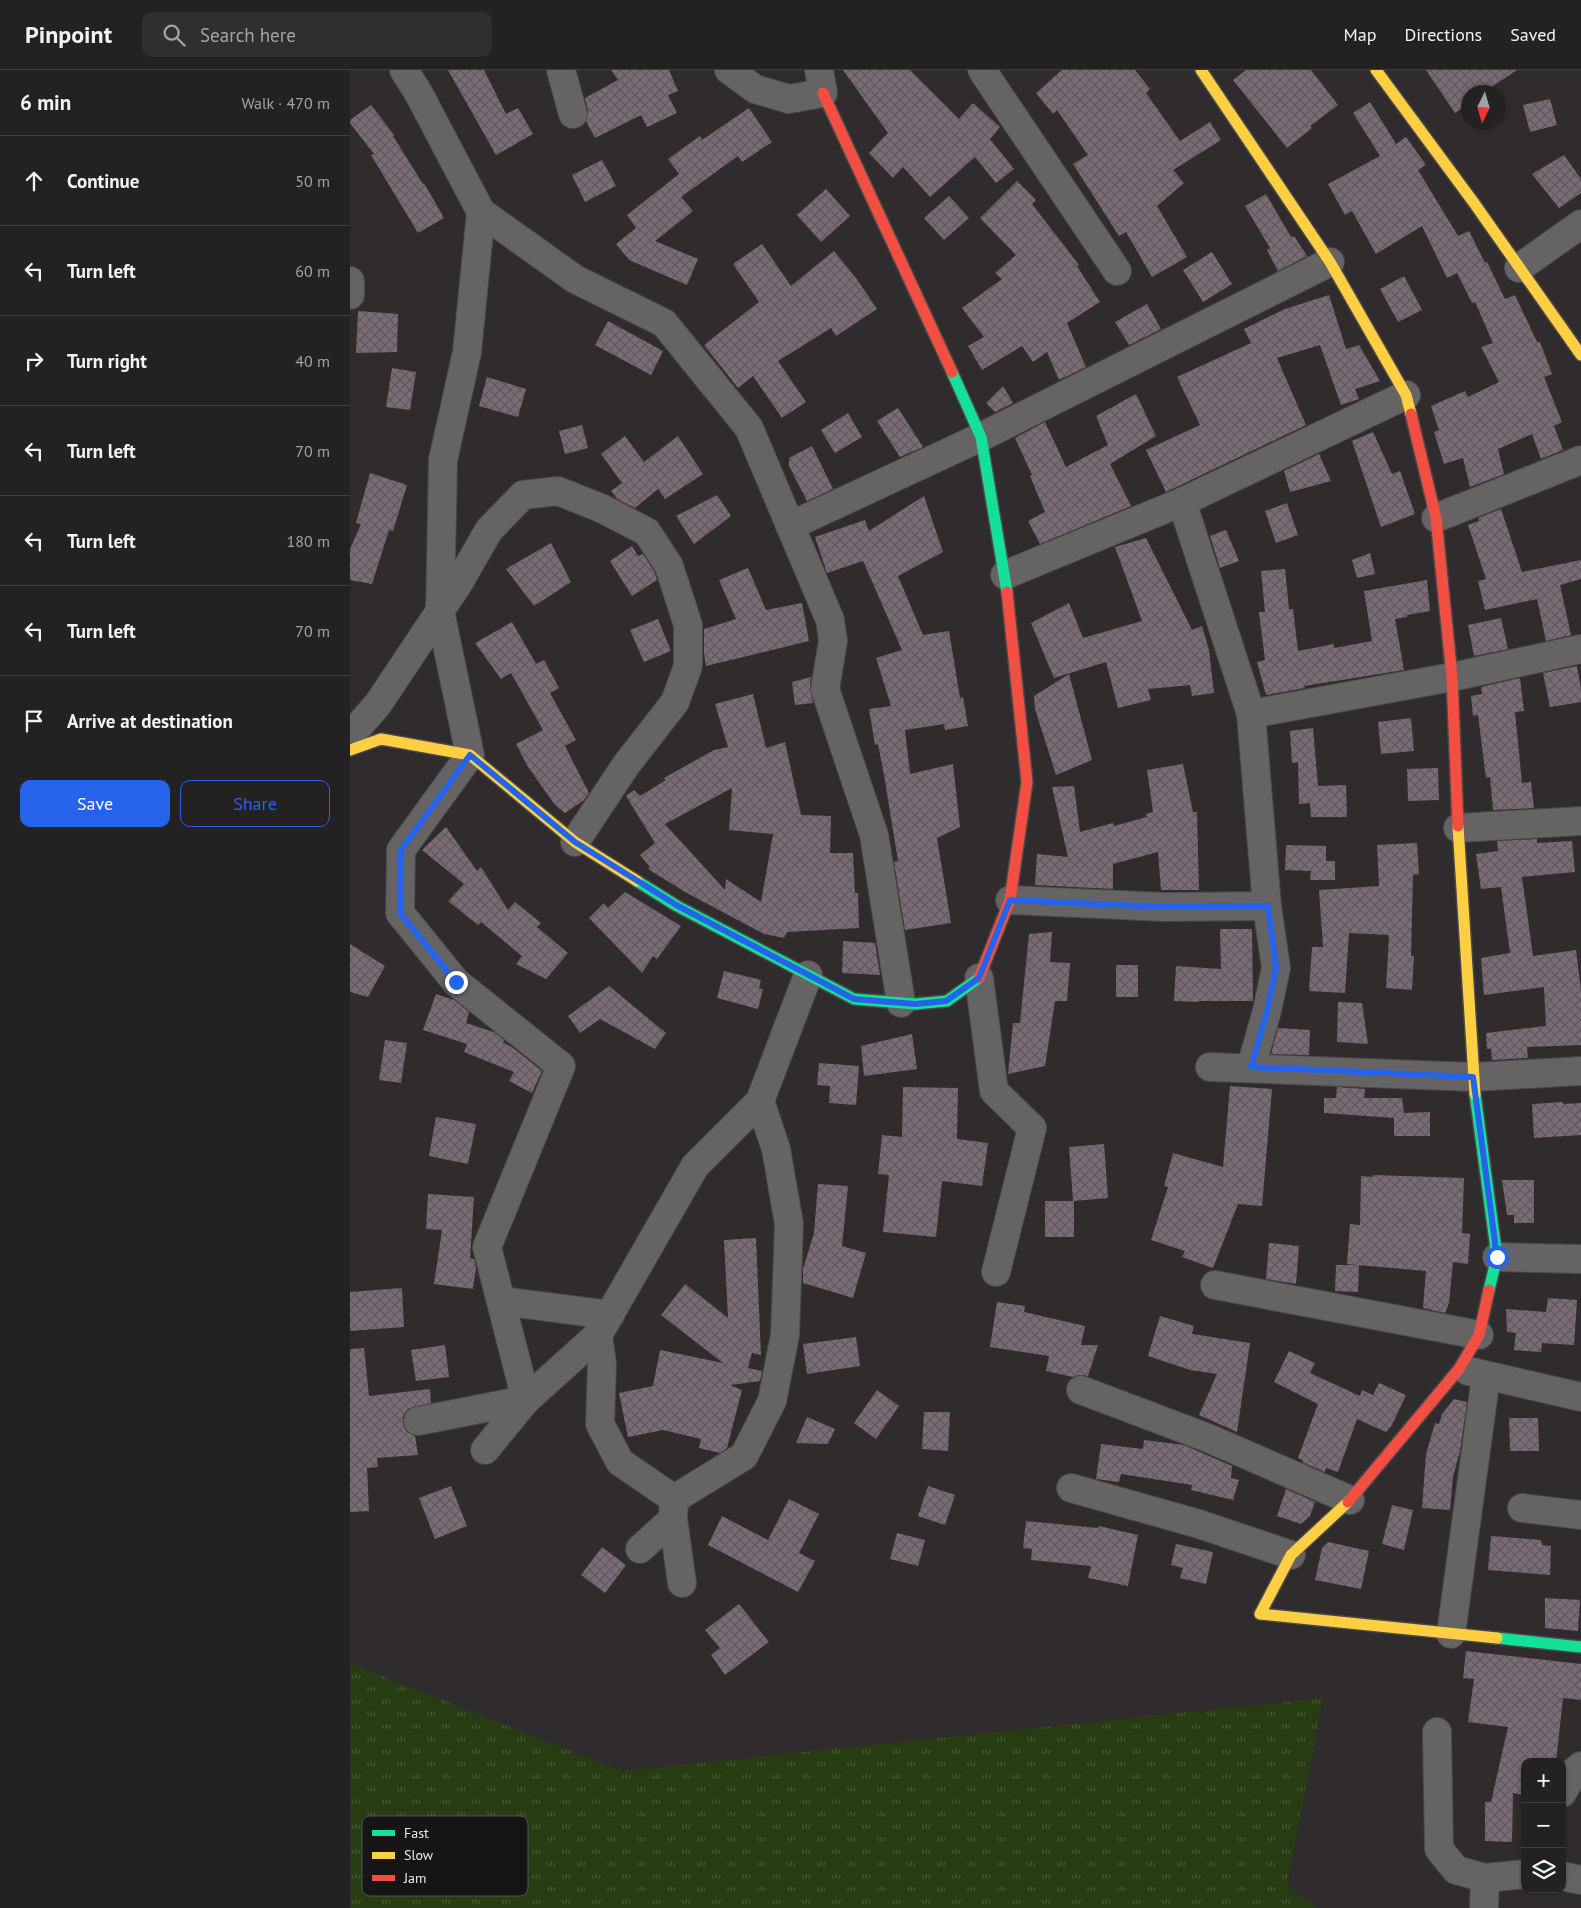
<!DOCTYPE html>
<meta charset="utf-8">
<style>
:root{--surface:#242122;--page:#302e2f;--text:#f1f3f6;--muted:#a3a3a5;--line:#413e40;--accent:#2563eb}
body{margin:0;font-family:"PT Sans",sans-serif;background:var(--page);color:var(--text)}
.controls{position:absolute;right:15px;bottom:15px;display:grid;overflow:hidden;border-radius:10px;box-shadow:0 1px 4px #0004}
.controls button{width:45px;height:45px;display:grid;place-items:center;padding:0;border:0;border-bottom:1px solid var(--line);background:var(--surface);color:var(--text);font:25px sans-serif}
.compass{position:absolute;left:1111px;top:15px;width:45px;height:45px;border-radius:50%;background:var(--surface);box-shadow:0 1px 4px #0004;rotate:185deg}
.stop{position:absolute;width:15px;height:15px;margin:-11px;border:4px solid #2563eb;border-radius:50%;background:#fff}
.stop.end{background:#2563eb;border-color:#fff;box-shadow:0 1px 5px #0008}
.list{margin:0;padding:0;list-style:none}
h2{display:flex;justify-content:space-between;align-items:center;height:65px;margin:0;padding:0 20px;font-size:21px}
h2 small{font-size:16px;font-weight:400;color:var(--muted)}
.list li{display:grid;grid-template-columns:32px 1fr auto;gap:15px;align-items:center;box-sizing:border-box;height:90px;padding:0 20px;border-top:1px solid var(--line)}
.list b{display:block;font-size:19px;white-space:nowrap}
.list em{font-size:16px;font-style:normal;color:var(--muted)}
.actions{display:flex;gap:10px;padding:15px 20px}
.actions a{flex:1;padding:11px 0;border:1px solid var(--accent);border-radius:10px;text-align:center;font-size:18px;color:var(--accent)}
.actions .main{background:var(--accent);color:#fff}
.icon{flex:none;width:28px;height:28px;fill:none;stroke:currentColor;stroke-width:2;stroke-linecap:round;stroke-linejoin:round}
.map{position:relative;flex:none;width:1231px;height:1838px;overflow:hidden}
header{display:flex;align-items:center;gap:30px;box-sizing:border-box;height:70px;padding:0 25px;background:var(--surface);border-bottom:1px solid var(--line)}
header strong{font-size:24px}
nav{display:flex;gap:28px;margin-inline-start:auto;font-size:18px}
.search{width:350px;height:45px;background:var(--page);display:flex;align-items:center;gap:12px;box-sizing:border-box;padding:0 18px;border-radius:10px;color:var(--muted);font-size:19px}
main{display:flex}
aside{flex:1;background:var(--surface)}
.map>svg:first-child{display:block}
</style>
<header>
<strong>Pinpoint</strong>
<div class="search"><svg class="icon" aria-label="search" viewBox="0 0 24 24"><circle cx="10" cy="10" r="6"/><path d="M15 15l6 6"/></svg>Search here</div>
<nav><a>Map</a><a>Directions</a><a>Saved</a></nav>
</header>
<main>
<aside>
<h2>6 min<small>Walk · 470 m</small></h2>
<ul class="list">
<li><svg class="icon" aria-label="ahead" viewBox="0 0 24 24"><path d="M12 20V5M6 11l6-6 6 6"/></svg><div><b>Continue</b></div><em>50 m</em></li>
<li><svg class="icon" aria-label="left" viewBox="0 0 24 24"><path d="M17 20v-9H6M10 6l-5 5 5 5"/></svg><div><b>Turn left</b></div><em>60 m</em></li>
<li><svg class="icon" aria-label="right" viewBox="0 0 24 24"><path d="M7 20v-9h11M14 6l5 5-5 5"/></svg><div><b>Turn right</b></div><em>40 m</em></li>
<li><svg class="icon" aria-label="left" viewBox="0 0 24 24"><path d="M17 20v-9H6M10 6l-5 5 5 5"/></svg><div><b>Turn left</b></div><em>70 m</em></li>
<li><svg class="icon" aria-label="left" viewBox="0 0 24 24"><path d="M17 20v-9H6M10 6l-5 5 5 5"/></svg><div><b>Turn left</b></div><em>180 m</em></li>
<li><svg class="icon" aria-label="left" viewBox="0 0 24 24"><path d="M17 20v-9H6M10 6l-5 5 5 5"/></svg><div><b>Turn left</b></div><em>70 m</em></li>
<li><svg class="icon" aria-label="arrive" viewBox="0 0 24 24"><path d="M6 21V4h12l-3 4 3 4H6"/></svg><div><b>Arrive at destination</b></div></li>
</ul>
<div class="actions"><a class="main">Save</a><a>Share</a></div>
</aside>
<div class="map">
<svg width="1231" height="1838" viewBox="0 0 1231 1838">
<defs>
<pattern id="grass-tufts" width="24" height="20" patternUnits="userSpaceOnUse" patternTransform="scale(1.25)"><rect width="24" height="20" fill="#283c13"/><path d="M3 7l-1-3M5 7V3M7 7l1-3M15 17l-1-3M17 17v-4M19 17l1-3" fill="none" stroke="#475836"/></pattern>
<pattern id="building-cross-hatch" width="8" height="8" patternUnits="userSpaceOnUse" patternTransform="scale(1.25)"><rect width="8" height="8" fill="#7a6b76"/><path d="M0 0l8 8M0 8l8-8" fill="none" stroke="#60585e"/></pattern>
</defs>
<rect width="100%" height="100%" fill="#302c2e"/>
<path fill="url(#grass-tufts)" d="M0 1593 271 1701 973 1628 937 1815 967 1838H0Z"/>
<g fill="url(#building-cross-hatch)" fill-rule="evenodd">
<path d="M98 0H134L156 44 168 38 183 64 146 85Z"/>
<path d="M261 0H319L328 21 318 25 327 43 297 57 291 45 245 68 236 51 238 40 235 28 268 10Z"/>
<path d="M493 0H560L609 49 623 33 650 57 640 69 664 99 646 113 625 87 580 127 553 97 543 108 519 83 538 63Z"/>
<path d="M712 0H785L800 19 796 23 830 71 860 52 871 70 823 100 834 113 807 136 837 187 802 207 776 162 769 166 723 94 738 85 707 40 703 44 686 23Z"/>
<path d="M896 0H961L988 35 960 56 962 58 937 78 883 10Z"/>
<path d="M1076 0H1167L1134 22H1118V34L1105 43Z"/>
<path d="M1200 29 1207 55 1180 62 1173 35Z"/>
<path d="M1020 32 1046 74 1056 67 1076 95 1068 100 1108 166 1119 161 1135 193 1137 192 1155 229 1165 225 1187 272H1190L1202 304 1194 307 1212 352 1204 356 1213 380 1191 389 1182 364 1148 379 1154 404 1120 417 1113 388 1094 394 1084 362 1089 360 1081 336 1115 321 1118 327 1149 312 1131 277 1143 273 1125 232 1122 233 1107 203 1097 208 1072 156 1026 184 1002 141 995 145 978 114 1030 86 1003 43Z"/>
<path d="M21 35 44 65 43 66 73 114 74 113 94 148 68 163 21 85 24 84 0 53V50Z"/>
<path d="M399 38 422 72 392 92 388 86 331 127 343 141 305 171 348 189 337 215 279 190 266 174 286 158 277 145 329 104 318 89 350 66 352 70Z"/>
<path d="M1214 85 1231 109V123L1209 138 1182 104Z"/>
<path d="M252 90 266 116 235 132 222 105Z"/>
<path d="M667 111 686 130 682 134 729 195 727 196 750 232 717 253 736 297 709 310 697 282 683 292 672 276 632 300 618 276 634 267 612 238 652 209 645 203 666 185 630 148Z"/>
<path d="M476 119 500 146 471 172 447 145Z"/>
<path d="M916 124 941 167 944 166 957 186 928 201 917 180 920 178 895 136Z"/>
<path d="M599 126 619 148 594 170 574 148Z"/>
<path d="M412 174 441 216 484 181 506 208 527 239 486 266 481 258 428 291 456 332 432 348 403 306 388 318 354 275 409 232 383 194Z"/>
<path d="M862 182 882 214 853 232 833 200Z"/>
<path d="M1054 206 1072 240 1048 252 1030 219Z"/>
<path d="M979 225 996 279 1009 275 1030 311 1005 319 1009 329 991 335 970 275 927 288 956 355 816 422 796 380 850 355 827 307 901 273 894 259 935 239Z"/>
<path d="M797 234 811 259 779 275 765 252Z"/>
<path d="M8 241 48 244 47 282 6 283Z"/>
<path d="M258 251 313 281 301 305 245 275Z"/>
<path d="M42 298 66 302 60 340 36 337Z"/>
<path d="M137 307 176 319 168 347 129 336Z"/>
<path d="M653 316 663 333 645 342 636 333Z"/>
<path d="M786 324 806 366 760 394 781 436 690 474 678 451 695 442 680 406 682 405 665 368 695 352 716 397 758 375 746 346Z"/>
<path d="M548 338 573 377 550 387 527 351Z"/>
<path d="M498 343 512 367 485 383 471 360Z"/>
<path d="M232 355 238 378 215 384 209 361Z"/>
<path d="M1023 362 1042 404 1050 401 1065 444 1031 457 1002 371Z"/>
<path d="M275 366 294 392 328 366 353 404 315 429 308 419 285 438 267 429 261 421 272 413 251 384Z"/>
<path d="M462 376 483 419 457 431 439 396V388Z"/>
<path d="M969 384 981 411 940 422 934 401Z"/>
<path d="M20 403 57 415 43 461 39 460 22 514 0 510V479L11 454 6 453Z"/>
<path d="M367 425 381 446 344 474 326 446Z"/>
<path d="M574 426 593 482 548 506 573 565 599 561 610 628 613 627 618 656 595 660 594 654 555 660 560 704 603 694 610 757 587 768 601 853 555 860 544 792 548 791 534 705 528 674 525 675 519 639 541 636 526 588 552 580 513 491 477 503 465 467 515 450 519 461Z"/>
<path d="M937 433 948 465 926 473 915 441Z"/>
<path d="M1151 439 1172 502 1231 490V509L1210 515 1221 565 1196 571 1187 529 1135 540 1128 511 1136 509 1118 455 1129 451 1128 448Z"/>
<path d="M876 460 889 491 870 498 860 466Z"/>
<path d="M796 468 842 560 852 556 859 580 864 623 842 626 840 615 798 619 801 630 768 638 756 592 704 608 681 553 719 533 733 568 792 551 765 477Z"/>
<path d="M201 473 221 512 184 536 156 499Z"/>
<path d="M282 476 288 486 293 484 305 503 307 510 282 526 260 491Z"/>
<path d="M1020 483 1025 504 1007 508 1002 490Z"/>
<path d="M398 498 416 540 452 533 459 571 356 596 354 584V559L386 549 369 510Z"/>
<path d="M935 499 939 539H943L948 581 984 574V578L1022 571 1014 521 1077 510 1080 541 1057 545V547L1045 549 1054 600 954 616 955 618 916 625 907 592 915 590 909 542H915L911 501Z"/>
<path d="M1151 548 1158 579 1124 586 1118 555Z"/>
<path d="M308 549 321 581 294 592 280 560Z"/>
<path d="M162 552 186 594 194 590 209 618 200 623 226 670 215 676 239 723 233 731 215 743 205 735 178 697 166 674 193 660 161 603 151 609 125 573Z"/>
<path d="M1227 596 1231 619V632L1200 637 1193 603Z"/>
<path d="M719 604 742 690 706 705 685 639 684 626Z"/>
<path d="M461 607 460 617 463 633 445 635 442 612Z"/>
<path d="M1170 608 1174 641 1165 642 1172 713 1181 712 1184 738 1143 740 1140 707 1136 708 1128 645 1123 646 1121 626 1132 624 1131 617Z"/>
<path d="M403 624 416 678 435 672 451 745 481 746 480 783H503L505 823H508L509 858 437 862 434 868 415 864 416 865 335 822 298 799 300 797 290 785 305 773 276 726 284 720 290 726 316 710 314 708 364 680 378 677 365 634ZM382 718 379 760 423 764 411 832 376 809 375 820 315 754Z"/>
<path d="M1061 648 1064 681 1031 684 1028 652Z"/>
<path d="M963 658 968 716 996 715 997 747H961L960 733 949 734 948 692 942 693 940 661Z"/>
<path d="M833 694 843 742H847L849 820H811L808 782 763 794V819L685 815 687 784 718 787 702 717 724 716 730 762 763 753 764 756 797 747 796 744 803 742 797 700Z"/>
<path d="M1088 698 1089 730 1058 731 1057 699Z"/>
<path d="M96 757 127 801 131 797 158 840 165 832 191 853 187 857 218 883 196 909 166 894 172 886 131 852 128 855 98 831 114 814 72 780Z"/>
<path d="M1187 769V773L1222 771 1225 802 1172 807 1183 886 1226 880 1231 920V975L1177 977 1178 988 1142 990 1141 979H1137L1136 963 1196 956 1194 917 1134 925 1131 888 1160 883 1151 817 1131 819 1126 784 1148 781 1147 771Z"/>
<path d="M1067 773 1069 804 1063 805 1061 886H1064L1062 920 1036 918 1039 865 999 863 995 923 959 921 962 877H973L969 820 1029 816 1027 775Z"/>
<path d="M936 775 976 776V791H985V810H960L961 801 935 800Z"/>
<path d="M275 822 331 856 307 889 303 886 292 903 239 848 254 833 258 838Z"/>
<path d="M870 859H902L903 931H849V932L824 931 826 896 871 899Z"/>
<path d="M702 862 700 892 720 893 717 931H705L695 996 658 1004 663 953H670L679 864Z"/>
<path d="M493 871 525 873 530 905 492 903Z"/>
<path d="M0 874 35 896 18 927 0 922Z"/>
<rect x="766" y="895" width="22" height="32"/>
<path d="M374 901 411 910 409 918 413 919 408 939 367 928Z"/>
<path d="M259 916 316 963 305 979 250 949 230 963 218 946Z"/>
<path d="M86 924 104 930 119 942 116 953 144 962 154 970 153 972 163 978 192 1001 182 1023 159 1011 164 1002 114 982 117 974 73 960Z"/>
<path d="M988 932 1012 933 1018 974 987 972Z"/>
<path d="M928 958 960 960 959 985 921 984Z"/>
<path d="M562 964 567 999 514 1006 511 976Z"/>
<path d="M35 970 57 973 51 1013 29 1010Z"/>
<path d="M469 993 509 996 506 1035 479 1033 480 1016 467 1015Z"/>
<path d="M880 1016 922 1019 912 1136 888 1134 863 1198 832 1187 835 1181 801 1170 818 1117 814 1116 823 1083 873 1097Z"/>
<path d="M553 1017 608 1018 607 1069 638 1073 632 1116 592 1111 586 1167 533 1162 539 1105 528 1104 532 1065 552 1067Z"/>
<path d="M987 1017 1015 1019 1014 1028H1052L1054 1043 1080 1042V1066H1044V1048L974 1043V1028H986Z"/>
<path d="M1213 1032V1034L1231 1033V1065L1184 1068 1182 1034Z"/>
<path d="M86 1047 126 1054 118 1094 79 1086Z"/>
<path d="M754 1074 758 1128 724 1131V1167H695V1131H723L719 1077Z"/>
<path d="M1023 1105 1114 1108 1112 1163 1120 1164 1118 1194 1103 1192 1099 1233 1095 1243 1073 1238 1076 1201 997 1194 1000 1154 1010 1155 1011 1106 1022 1107Z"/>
<path d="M1152 1110H1184V1153H1164V1145H1157Z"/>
<path d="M468 1114 498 1116 492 1176 516 1183 503 1228 453 1213V1199L464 1163Z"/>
<path d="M78 1124 124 1127 120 1188 124 1189 126 1197 123 1219 84 1214 92 1160 76 1159Z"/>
<path d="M406 1168 411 1285 402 1283 398 1298 412 1301 410 1311 380 1315 392 1320 377 1378 370 1383 349 1378 351 1369 313 1360 278 1367 269 1323 303 1316 310 1280 373 1293 311 1245 335 1214 378 1248 374 1170Z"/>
<path d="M919 1173 949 1176 946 1214 916 1209Z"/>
<path d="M986 1195H1009L1008 1222 985 1221Z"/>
<path d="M52 1218 54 1257 0 1261V1222Z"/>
<path d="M1198 1228 1227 1230 1224 1275 1192 1273 1191 1282 1164 1280 1166 1263 1157 1262 1156 1239 1196 1242Z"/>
<path d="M647 1232 675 1236 674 1242 735 1256 731 1275H748L738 1306 729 1305 723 1307 696 1301 699 1286 640 1277Z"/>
<path d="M810 1246 844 1256 842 1264 900 1273 887 1362 849 1345 867 1304 840 1300 798 1286Z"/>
<path d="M506 1267 510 1296 457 1304 453 1274Z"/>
<path d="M95 1275 99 1307 66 1311 61 1280Z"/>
<path d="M14 1278 19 1326 80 1319 81 1333 58 1339 53 1346V1354L56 1361 65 1366 68 1385 27 1388 28 1397 17 1398 19 1441 0 1442V1279Z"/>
<path d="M939 1281 965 1293 960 1303 1010 1326 1012 1320 1023 1325 1029 1313 1056 1325 1042 1355 1036 1362 1007 1349 988 1402 976 1398 975 1402 952 1392 954 1391 948 1388 968 1334 924 1312Z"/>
<path d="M527 1320 549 1336 526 1369 504 1353Z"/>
<path d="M1104 1329 1117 1332 1110 1381 1103 1407 1100 1440 1072 1438 1076 1384 1085 1353 1089 1354 1092 1344Z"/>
<path d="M574 1342H600L598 1381 572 1379Z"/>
<path d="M457 1347 485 1359 478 1374 446 1373Z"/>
<path d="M1159 1348H1188L1189 1381H1160Z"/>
<path d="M794 1370 834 1375 882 1396 881 1408 889 1410 883 1430 841 1420 842 1415 771 1404 769 1412 746 1409 751 1374 793 1379Z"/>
<path d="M101 1416 117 1456 85 1469 69 1428Z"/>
<path d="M578 1416 605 1425 595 1455 568 1446Z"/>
<path d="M936 1419 965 1432 960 1446 951 1454 927 1446Z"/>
<path d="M439 1429 469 1444 449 1483 465 1491 448 1522 358 1475 372 1446 418 1470Z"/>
<path d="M1042 1435 1063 1440 1054 1480 1032 1474Z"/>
<path d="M676 1451 748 1458 749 1456 788 1465 778 1516 738 1508 741 1496 681 1490 682 1479 673 1478Z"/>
<path d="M547 1463 575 1470 568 1496 540 1489Z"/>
<path d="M1141 1466 1191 1470 1192 1475 1201 1476 1200 1505 1138 1500Z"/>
<path d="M978 1472 1019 1481 1011 1519 965 1510 972 1478Z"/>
<path d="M826 1474 863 1482 856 1514 830 1508 833 1498 821 1495Z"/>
<path d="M252 1477 276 1495 255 1523 231 1505Z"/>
<path d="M1195 1528 1230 1530 1228 1561 1195 1558Z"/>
<path d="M389 1534 419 1572 375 1605 361 1585 370 1578 355 1560Z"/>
<path d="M1116 1581 1231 1594V1630L1213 1628 1206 1692H1175V1725L1163 1723 1162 1772 1135 1771V1732H1141L1158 1657 1118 1652 1124 1609 1113 1608Z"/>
</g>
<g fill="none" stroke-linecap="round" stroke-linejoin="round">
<g stroke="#4a4849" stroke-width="30">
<g id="street">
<path d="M54 0 69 24 131 142 225 209 314 253 399 358 480 550 483 571 475 619 524 765 551 933"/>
<path d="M211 0 223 44"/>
<path d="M379 0 405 19 439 29 473 23 469 0"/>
<path d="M632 0 767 201"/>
<path d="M131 142 117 282 93 390 90 541 120 685 51 780 50 843 106 912 211 996 137 1177 176 1330 135 1380"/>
<path d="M1169 198 1231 154"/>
<path d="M0 211V225"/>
<path d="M832 432 901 644 917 836 926 898 917 941 901 997"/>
<path d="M1086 448 1231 390"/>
<path d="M440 456 631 367 980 192"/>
<path d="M655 505 832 432 1056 325"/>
<path d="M901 644 1102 607 1231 579"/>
<path d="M0 666 28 634 108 514 139 460 173 425 208 421 253 439 297 462 319 496 338 555V596L325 632 276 695 225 772"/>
<path d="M1108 758 1231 751"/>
<path d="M660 830 814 837 917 836"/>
<path d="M629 908 644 1021 682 1058 646 1202"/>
<path d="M860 997 1123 1007 1231 1001"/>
<path d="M410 1031 426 1079 439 1154 435 1265 422 1331 394 1386 324 1429 270 1392 250 1354 252 1294 248 1265 345 1096 410 1031 458 905"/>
<path d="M1147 1187 1231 1189"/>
<path d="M865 1215 1129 1265"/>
<path d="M151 1231 260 1245"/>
<path d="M1118 1301 1231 1327"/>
<path d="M731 1320 858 1368 1000 1430"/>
<path d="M68 1351 176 1330 248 1265"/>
<path d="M721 1418 849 1454 941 1485"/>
<path d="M324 1429 323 1449 332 1513"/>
<path d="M1172 1438 1231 1445"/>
<path d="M290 1479 323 1449"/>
<path d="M1101 1564 1136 1306"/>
<path d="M1087 1662 1089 1779 1106 1800 1135 1808 1175 1804"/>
<path d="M1212 1723 1225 1701 1231 1696"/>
<path d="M1212 1806 1231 1810"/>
<path d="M1134 1838 1135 1808"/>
</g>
</g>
<g stroke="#4a4849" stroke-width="14">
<g id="fast">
<path d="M602 302 631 367 657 522"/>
<path d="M287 811 327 836 504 929 565 934 597 931 629 908"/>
<path d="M1125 1024 1147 1187 1139 1220"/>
<path d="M1147 1568 1231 1577"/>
</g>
</g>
<g stroke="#4a4849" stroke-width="14">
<g id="slow">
<path d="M851 0 980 192 1056 325 1061 344"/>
<path d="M1026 0 1124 133 1231 285"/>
<path d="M0 680 31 669 120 685 225 772 287 811"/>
<path d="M1108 756 1125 1024"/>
<path d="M998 1432 941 1485 910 1544 1147 1568"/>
</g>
</g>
<g stroke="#4a4849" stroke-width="14">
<g id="jam">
<path d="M473 23 602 302"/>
<path d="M1061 344 1086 448 1102 607 1108 756"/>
<path d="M629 908 660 830 677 712 657 522"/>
<path d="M998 1432 1109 1299 1129 1265 1139 1220"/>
</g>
</g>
<use href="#street" stroke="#666365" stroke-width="28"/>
<use href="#fast" stroke="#16e098" stroke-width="11"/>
<use href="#slow" stroke="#ffcf43" stroke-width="11"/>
<use href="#jam" stroke="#f24e42" stroke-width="11"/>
</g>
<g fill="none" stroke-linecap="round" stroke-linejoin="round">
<path stroke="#2563eb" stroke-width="6" d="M106 912 50 843 51 780 120 685 225 772 328 836 504 929 565 934 596 931 629 908 660 830 814 837 918 836 926 898 917 941 901 997 1123 1007 1147 1187"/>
</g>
<rect x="12" y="1746" width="166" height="80" rx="8" fill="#171416" stroke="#575456" stroke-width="1"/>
<rect x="22" y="1760" width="23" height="6" fill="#16e098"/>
<rect x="22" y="1782" width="23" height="7" fill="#ffcf43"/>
<rect x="22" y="1805" width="23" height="6" fill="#f24e42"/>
<g font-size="14" fill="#ece8eb">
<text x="54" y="1768">Fast</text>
<text x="54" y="1790">Slow</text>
<text x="54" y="1813">Jam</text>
</g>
</svg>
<div class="controls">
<button>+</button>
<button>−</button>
<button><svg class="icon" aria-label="layers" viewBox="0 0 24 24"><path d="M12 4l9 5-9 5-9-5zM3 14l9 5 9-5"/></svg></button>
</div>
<svg class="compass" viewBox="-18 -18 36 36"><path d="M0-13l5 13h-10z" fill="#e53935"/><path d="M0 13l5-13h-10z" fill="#a3a3a5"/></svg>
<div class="stop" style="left:1147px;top:1187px"></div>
<div class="stop end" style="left:106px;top:912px"></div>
</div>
</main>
